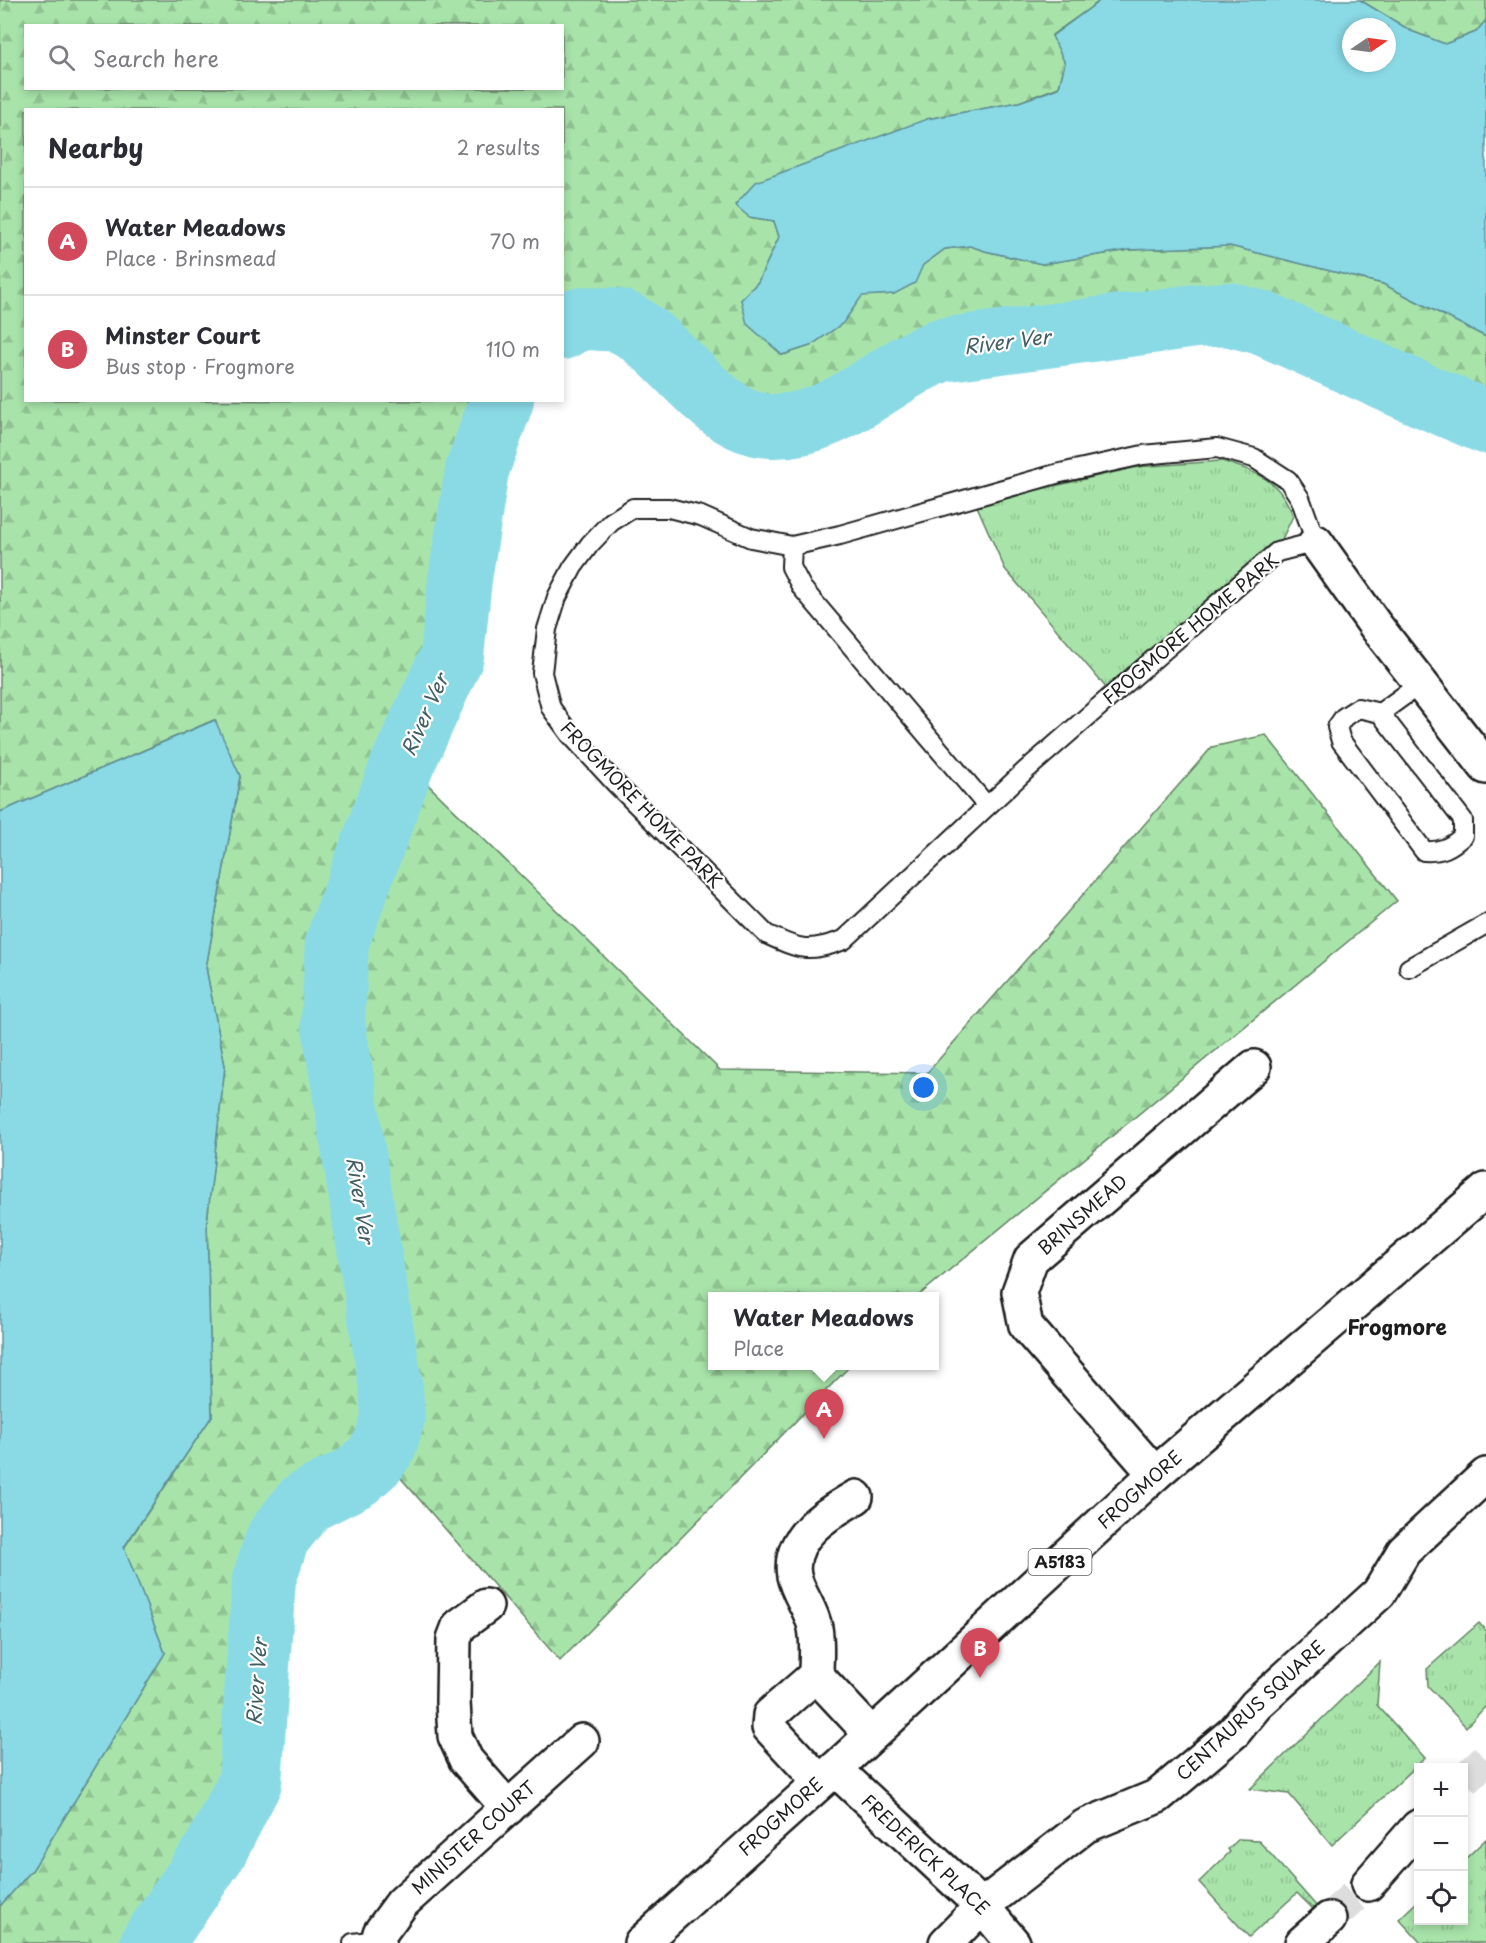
<!DOCTYPE html>
<meta charset="utf-8">
<style>
:root{--surface:#fff;--page:#f2f2f3;--text:#2b2b33;--muted:#7c7c81;--line:#e1e1e2;--accent:#d1495b}
body{margin:0;font-family:"Playpen Sans",sans-serif;background:var(--page);color:var(--text)}
.controls{position:absolute;right:18px;bottom:18px;display:grid;overflow:hidden;border-radius:0px;box-shadow:0 3px 9px #0003}
.controls button{width:54px;height:54px;display:grid;place-items:center;padding:0;border:0;border-bottom:2px solid var(--line);background:var(--surface);color:var(--text);font:30px sans-serif}
.compass{position:absolute;left:1342px;top:18px;width:54px;height:54px;border-radius:50%;background:var(--surface);box-shadow:0 3px 9px #0003;rotate:77deg}
.you{position:absolute;left:924px;top:1088px;width:21px;height:21px;margin:-15px;border:4px solid #fff;border-radius:50%;background:#1a73e8;box-shadow:0 0 0 9px #1a73e833}
.badge{display:grid;place-items:center;width:39px;height:39px;border-radius:50%;background:var(--accent);color:#fff;font-size:20px;font-weight:700}
.pin{position:absolute;translate:-50% -50px;filter:drop-shadow(0 2px 3px #0008)}
.pin::after{content:'';position:absolute;top:32px;width:21px;height:18px;background:inherit;clip-path:polygon(0 0,100% 0,50% 100%)}
.popup{position:absolute;left:708px;top:1292px;width:231px;height:78px;box-sizing:border-box;display:grid;place-content:center;border-radius:0px;background:var(--surface);filter:drop-shadow(0 2px 4px #0005);font-size:20px;white-space:nowrap;color:var(--muted)}
.popup b{font-size:22px;color:var(--text)}
.popup::after{content:'';position:absolute;left:50%;top:100%;margin-left:-12px;border:12px solid transparent;border-top-color:var(--surface)}
.list{margin:0;padding:0;list-style:none}
h2{display:flex;justify-content:space-between;align-items:center;height:78px;margin:0;padding:0 24px;font-size:26px}
h2 small{font-size:20px;font-weight:400;color:var(--muted)}
.list li{display:grid;grid-template-columns:39px 1fr auto;gap:18px;align-items:center;box-sizing:border-box;height:108px;padding:0 24px;border-top:2px solid var(--line)}
.list b{display:block;font-size:22px;white-space:nowrap}
.list p{margin:0;font-size:20px;white-space:nowrap;color:var(--muted)}
.list em{font-size:20px;font-style:normal;color:var(--muted)}
.icon{flex:none;width:33px;height:33px;fill:none;stroke:currentColor;stroke-width:2;stroke-linecap:round;stroke-linejoin:round}
.map{position:relative;flex:none;width:1486px;height:1943px;overflow:hidden}
.search{position:absolute;background:var(--surface);box-shadow:0 3px 9px #0003;left:24px;top:24px;width:540px;height:66px;display:flex;align-items:center;gap:15px;box-sizing:border-box;padding:0 21px;border-radius:0px;color:var(--muted);font-size:22px}
.panel{position:absolute;background:var(--surface);box-shadow:0 3px 9px #0003;left:24px;top:108px;width:540px;height:294px;border-radius:0px}
.map>svg:first-child{display:block}
</style>
<div class="map">
<svg width="1486" height="1943" viewBox="0 0 1486 1943">
<defs>
<pattern id="grass-tufts" width="24" height="20" patternUnits="userSpaceOnUse" patternTransform="scale(1.5)"><rect width="24" height="20" fill="#a8e4aa"/><path d="M3 7l-1-3M5 7V3M7 7l1-3M15 17l-1-3M17 17v-4M19 17l1-3" fill="none" stroke="#90c392"/></pattern>
<pattern id="forest-firs" width="22" height="20" patternUnits="userSpaceOnUse" patternTransform="scale(1.5)"><rect width="22" height="20" fill="#a8e4aa"/><path d="M5 1l3.5 6h-7zM16 11l3.5 6h-7z" fill="#90c392"/></pattern>
</defs>
<rect width="100%" height="100%" fill="#fff"/>
<filter id="ink" filterUnits="userSpaceOnUse"><feTurbulence type="fractalNoise" baseFrequency=".0167" numOctaves="2"/><feDisplacementMap in="SourceGraphic" scale="12" xChannelSelector="R" yChannelSelector="G"/><feConvolveMatrix kernelMatrix="1 2 1 2 8 2 1 2 1" color-interpolation-filters="sRGB"/></filter>
<g filter="url(#ink)">
<g fill="url(#grass-tufts)" stroke="#628063" stroke-width="1.5">
<path d="M1222 461C1256 472 1280 479 1293 516L1282 539 1108 690 1005 569 976 504 1137 467Z"/>
<path d="M1479 1623 1486 1631V1706L1466 1727 1428 1686 1427 1669Z"/>
<path d="M1380 1662 1377 1705 1425 1758 1332 1845 1289 1794 1250 1789Z"/>
<path d="M1239 1839 1258 1840 1318 1908 1315 1911 1297 1893 1249 1937 1199 1882 1230 1852 1228 1849Z"/>
<path d="M1486 1839V1943H1421L1399 1919 1418 1901V1920H1464V1860Z"/>
</g>
<g fill="url(#forest-firs)" stroke="#628063" stroke-width="1.5" fill-rule="evenodd">
<path d="M0 0H1101L1052 35 1065 63 1059 87 1019 102 927 119 749 217 774 221 779 237 758 282 741 300 782 355 810 346 843 323 862 295 894 294 923 265 945 249 970 246 985 251 1042 264 1129 250 1230 246 1383 284 1486 337V403L1288 315 1244 297 1220 298 1182 308 1100 321 997 332 918 349 790 414 758 415 709 387 671 334 637 305 608 296 582 295 563 304 562 110H26V400L485 401 463 469 454 516 444 614 433 661 387 758 323 930 313 1007 376 1403V1419L369 1438 285 1498 262 1530 246 1577 234 1778 209 1835 125 1943H0V1906L33 1869 165 1653 124 1548 212 1416 207 1221 225 1066 206 968 240 776 214 720 0 812ZM26 26H562V88H26Z"/>
<path d="M1360 0H1486V20L1476 32 1445 44 1411 31Z"/>
<path d="M1266 735 1397 901 918 1296H713V1366H850L560 1661 400 1477 412 1448 417 1401 356 1070 353 1013 360 948 415 772 720 1070 927 1073 1212 747Z"/>
</g>
<g fill="#8adae6" stroke="#5e8e95" stroke-width="1.5" fill-rule="evenodd">
<path d="M1101 0H1360L1411 31 1445 44 1476 32 1486 20V337L1383 284 1230 246 1129 250 1042 264 985 251 970 246 945 249 923 265 915 283 894 294 862 296 843 323 810 346 782 355 747 324 741 300 758 282 779 237 774 221 749 217 735 205 756 182 927 119 1019 102 1059 88 1065 63 1052 36ZM1351 27H1387V63H1351Z"/>
<path d="M215 720 240 776 206 968 225 1066 207 1221 212 1416 124 1547 165 1653 33 1869 0 1906V812Z"/>
</g>
<g fill="none" stroke-linecap="round" stroke-linejoin="round">
<g stroke="#8adae6" stroke-width="64">
<path d="M562 328C575 319 585 317 601 319 607 319 613 319 619 321 630 324 641 333 650 340 686 369 721 424 771 426 826 428 867 389 912 364 921 359 931 355 941 350L1196 316 1228 314 1262 323 1406 388 1486 422"/>
<path d="M152 1943 215 1851 250 1782 264 1579 278 1537 306 1502 356 1477 375 1460 385 1445 393 1418 391 1388 333 1021 337 942 403 763 452 656 460 579 477 470 502 400"/>
</g>
<g stroke="#ddd" stroke-width="33" stroke-dasharray="33 16" stroke-linecap="butt">
<path d="M1464 1780 1486 1759"/>
<path d="M1329 1919 1368 1884"/>
</g>
<g stroke="#1c1c1c" stroke-width="22">
<g id="service">
<path d="M1217 448 1254 458 1288 480 1300 498 1316 542 1277 552 1025 771 844 940C807 953 801 950 766 934L616 784 570 734 551 708 542 673 547 629 557 597 573 567 590 544 611 522 633 508H669L701 516 751 538 792 546 840 535 1056 474 1143 455Z"/>
<path d="M792 546 791 567 802 588 987 806"/>
<path d="M1380 713 1358 708 1344 717 1337 727 1341 741 1424 851C1441 852 1450 848 1463 836V820L1380 713 1420 684"/>
<path d="M1409 968 1486 924"/>
<path d="M353 1943 378 1940"/>
</g>
</g>
<g stroke="#1c1c1c" stroke-width="38">
<g id="minor">
<path d="M1316 542 1375 625 1486 767"/>
<path d="M1155 1474 1026 1326 1019 1292 1031 1259 1254 1067"/>
<path d="M486 1606 459 1626 454 1639 453 1702 455 1736 466 1760 508 1808"/>
<path d="M816 1675C816 1659 818 1643 815 1628 812 1610 798 1594 794 1576 787 1537 828 1513 856 1497"/>
<path d="M835 1769 982 1906 1013 1943"/>
<path d="M820 1782 769 1727 770 1715 816 1675 871 1734"/>
<path d="M1368 1884 1418 1827"/>
<path d="M378 1943 380 1933 402 1903 582 1741"/>
<path d="M946 1943 982 1906 1085 1826 1158 1796 1234 1732 1256 1705 1379 1593 1404 1551 1486 1475"/>
<path d="M1302 1943 1329 1919"/>
</g>
</g>
<g stroke="#1c1c1c" stroke-width="38">
<path id="primary" d="M641 1943 835 1769 1155 1474 1486 1190"/>
</g>
<use href="#service" stroke="#fff" stroke-width="18"/>
<use href="#minor" stroke="#fff" stroke-width="33"/>
<use href="#primary" stroke="#fff" stroke-width="33"/>
</g>
</g>
<g text-anchor="middle" stroke-width="4.5" stroke-linejoin="round" paint-order="stroke">
<rect fill="#fff" stroke="#606060" stroke-width="1.5" x="1028.5" y="1549" width="63" height="26" rx="4.5"/>
<g font-size="16" font-weight="bold" fill="#1c1c1c">
<text x="1060" y="1568">A5183</text>
</g>
<g font-size="18" fill="#1c1c1c" stroke="#fff">
<text transform="translate(1191 629) rotate(-40)" y="6">FROGMORE HOME PARK</text>
<text transform="translate(641 805) rotate(46)" y="6">FROGMORE HOME PARK</text>
<text transform="translate(1083 1215) rotate(-41)" y="6">BRINSMEAD</text>
<text transform="translate(1140 1490) rotate(-42)" y="6">FROGMORE</text>
<text transform="translate(1251 1711) rotate(-43)" y="6">CENTAURUS SQUARE</text>
<text transform="translate(781 1817) rotate(-42)" y="6">FROGMORE</text>
<text transform="translate(474 1838) rotate(-42)" y="6">MINISTER COURT</text>
<text transform="translate(925 1855) rotate(43)" y="6">FREDERICK PLACE</text>
</g>
<g font-size="20" font-style="italic" fill="#425e63" stroke="#fff">
<text transform="translate(1007 342) rotate(-7)" y="7">River Ver</text>
<text transform="translate(425 715) rotate(-66)" y="7">River Ver</text>
<text transform="translate(360 1200) rotate(81)" y="7">River Ver</text>
<text transform="translate(257 1682) rotate(-86)" y="7">River Ver</text>
</g>
<g font-size="21" font-weight="bold" fill="#1c1c1c" stroke="#fff">
<text x="1397" y="1335">Frogmore</text>
</g>
</g>
</svg>
<div class="controls">
<button>+</button>
<button>−</button>
<button><svg class="icon" aria-label="locate" viewBox="0 0 24 24"><circle cx="12" cy="12" r="6"/><path d="M12 2v4M12 18v4M2 12h4M18 12h4"/></svg></button>
</div>
<svg class="compass" viewBox="-18 -18 36 36"><path d="M0-13l5 13h-10z" fill="#e53935"/><path d="M0 13l5-13h-10z" fill="#7c7c81"/></svg>
<div class="you"></div>
<div class="pin badge" style="left:824px;top:1439px">A</div>
<div class="popup"><b>Water Meadows</b>Place</div>
<div class="pin badge" style="left:980px;top:1678px">B</div>
<div class="search"><svg class="icon" aria-label="search" viewBox="0 0 24 24"><circle cx="10" cy="10" r="6"/><path d="M15 15l6 6"/></svg>Search here</div>
<section class="panel">
<h2>Nearby<small>2 results</small></h2>
<ul class="list">
<li><span class="badge">A</span><div><b>Water Meadows</b><p>Place · Brinsmead</p></div><em>70 m</em></li>
<li><span class="badge">B</span><div><b>Minster Court</b><p>Bus stop · Frogmore</p></div><em>110 m</em></li>
</ul>
</section>
</div>
